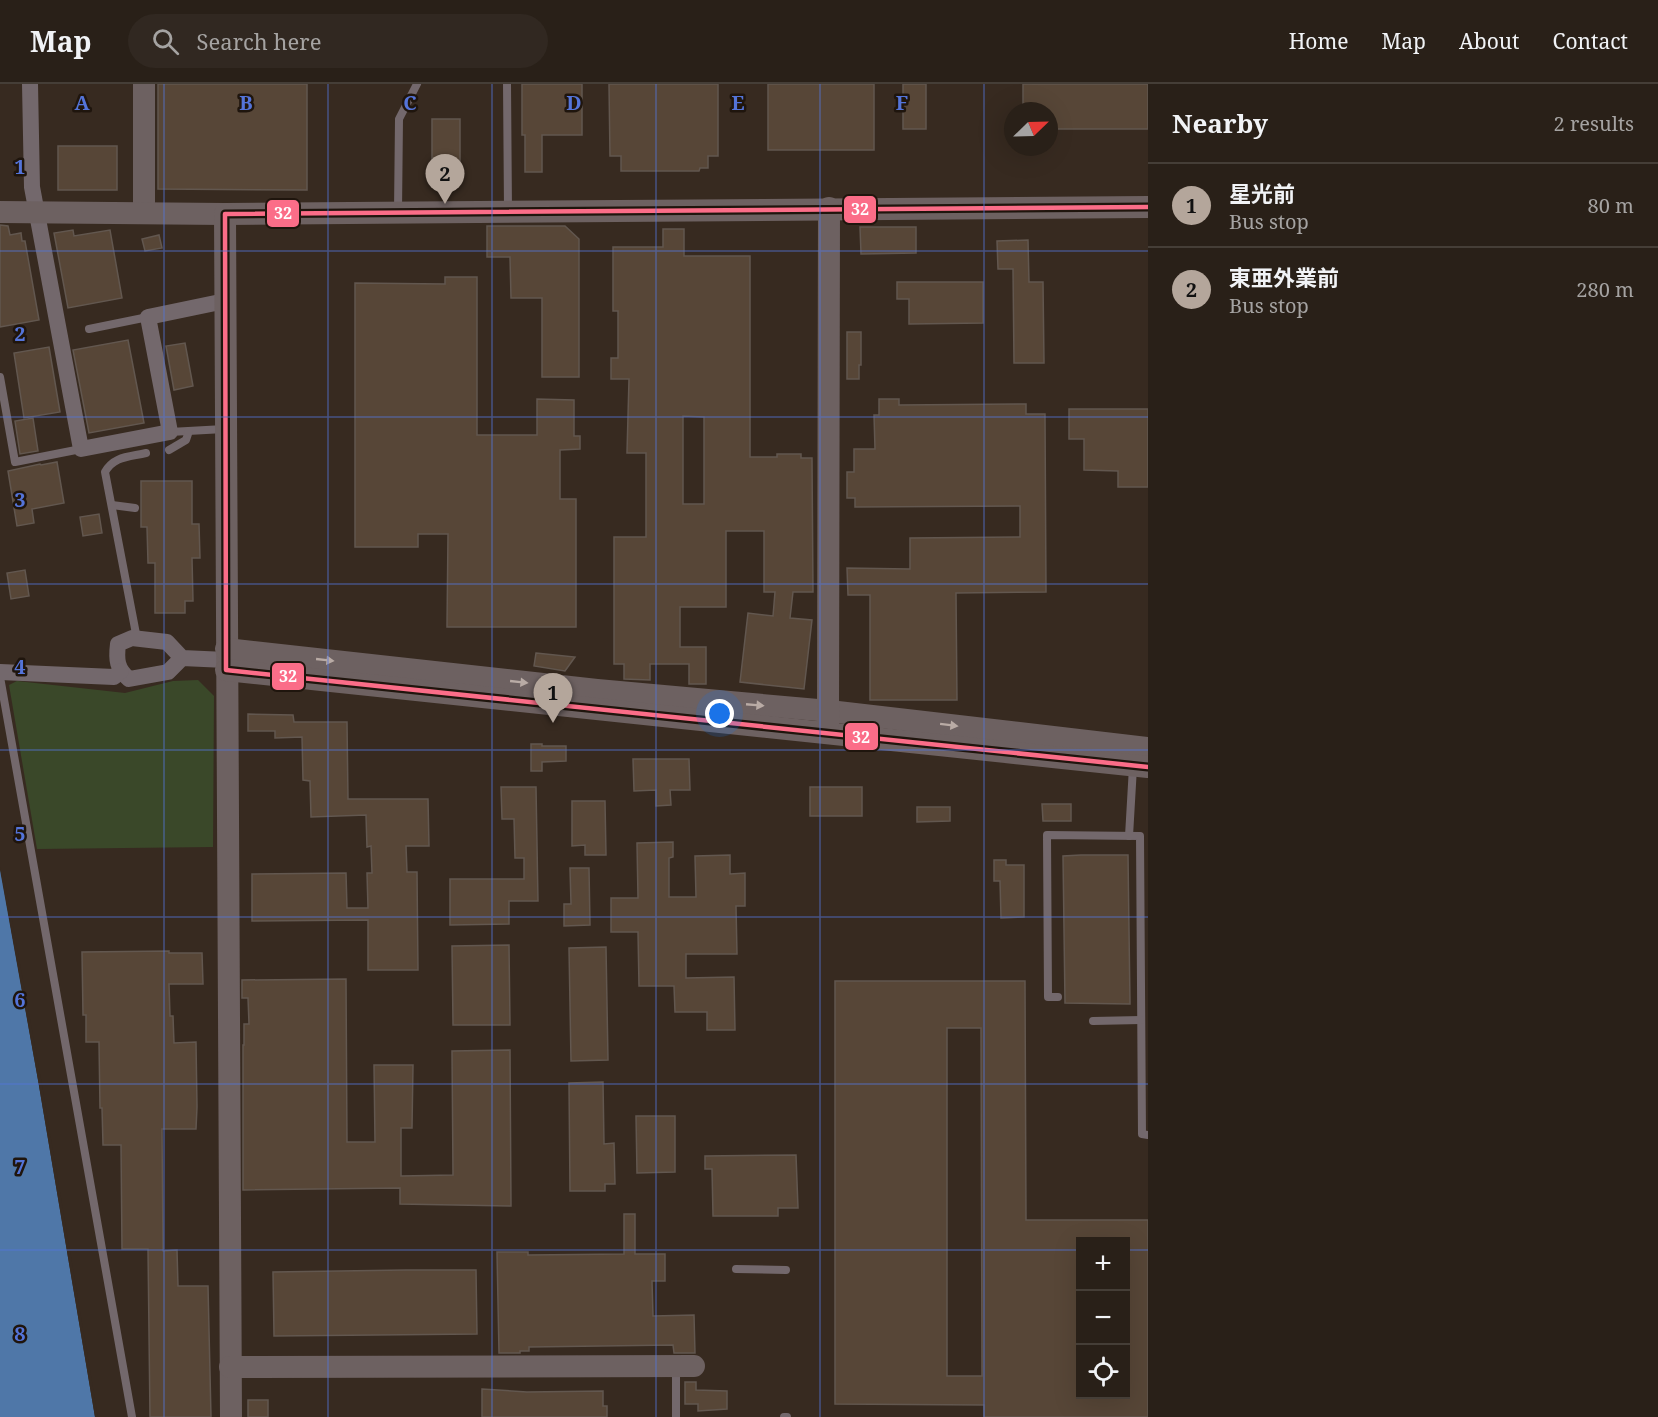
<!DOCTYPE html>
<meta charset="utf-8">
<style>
:root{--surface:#292018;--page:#312821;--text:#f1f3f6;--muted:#a5a3a2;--line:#453e37;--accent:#b4a69b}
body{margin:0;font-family:"Noto Serif","Noto Sans JP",serif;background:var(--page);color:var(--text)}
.controls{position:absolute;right:18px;bottom:18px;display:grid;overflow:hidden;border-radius:0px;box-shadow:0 6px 24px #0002}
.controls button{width:54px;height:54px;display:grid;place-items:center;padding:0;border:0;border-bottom:2px solid var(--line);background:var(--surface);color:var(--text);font:30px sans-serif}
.compass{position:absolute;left:1004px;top:18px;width:54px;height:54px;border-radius:50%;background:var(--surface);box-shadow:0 6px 24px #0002;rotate:67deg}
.you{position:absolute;left:720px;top:630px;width:21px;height:21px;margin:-15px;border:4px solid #fff;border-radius:50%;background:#1a73e8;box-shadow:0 0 0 9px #1a73e833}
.badge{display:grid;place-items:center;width:39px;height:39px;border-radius:50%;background:var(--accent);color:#111;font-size:20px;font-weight:700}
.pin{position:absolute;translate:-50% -50px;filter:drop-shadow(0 2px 3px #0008)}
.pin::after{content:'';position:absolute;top:32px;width:21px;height:18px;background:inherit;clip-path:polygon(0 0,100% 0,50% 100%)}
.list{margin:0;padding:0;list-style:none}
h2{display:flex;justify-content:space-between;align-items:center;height:78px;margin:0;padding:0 24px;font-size:26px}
h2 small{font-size:20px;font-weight:400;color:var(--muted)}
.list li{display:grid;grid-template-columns:39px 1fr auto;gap:18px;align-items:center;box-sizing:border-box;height:84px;padding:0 24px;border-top:2px solid var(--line)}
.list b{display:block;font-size:22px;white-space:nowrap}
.list p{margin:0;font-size:20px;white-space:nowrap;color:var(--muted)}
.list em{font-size:20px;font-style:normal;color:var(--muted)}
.icon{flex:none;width:33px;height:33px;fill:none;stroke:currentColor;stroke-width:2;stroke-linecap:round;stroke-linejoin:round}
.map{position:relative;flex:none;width:1148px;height:1333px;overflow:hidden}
header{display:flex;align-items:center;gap:36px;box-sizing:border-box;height:84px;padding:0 30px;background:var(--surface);border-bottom:2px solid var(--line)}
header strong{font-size:28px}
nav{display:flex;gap:33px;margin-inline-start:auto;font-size:21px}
.search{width:420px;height:54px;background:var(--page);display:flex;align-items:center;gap:15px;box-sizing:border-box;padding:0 21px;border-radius:33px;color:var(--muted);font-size:22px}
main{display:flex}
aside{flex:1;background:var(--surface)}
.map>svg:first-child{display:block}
</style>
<header>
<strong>Map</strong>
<div class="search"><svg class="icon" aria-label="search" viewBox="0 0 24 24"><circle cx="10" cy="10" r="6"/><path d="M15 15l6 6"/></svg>Search here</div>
<nav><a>Home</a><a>Map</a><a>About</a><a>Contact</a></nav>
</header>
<main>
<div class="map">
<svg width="1148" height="1333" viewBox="0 0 1148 1333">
<rect width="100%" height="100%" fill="#372a20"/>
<path fill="#3a4829" d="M198 596 214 612 213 763 37 765 9 601 17 597 125 609 173 597Z"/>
<path fill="#4f77a8" d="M0 786 38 996 95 1333H0Z"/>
<path fill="#372a20" d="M0 783 3 786 41 995 98 1333H95L38 996Z"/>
<g fill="#574637" stroke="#62574f" stroke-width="1.5" fill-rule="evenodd">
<path d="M158 0H307V106L158 105Z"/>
<path d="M522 0H582V51H542V88H525V51H522Z"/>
<path d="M609 0H718V72H708V84H700L699 87H621V72H610Z"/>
<rect x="768" y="0" width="106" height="66"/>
<rect x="903" y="0" width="23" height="45"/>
<path d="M1023 0H1148V45H1049V27H1023Z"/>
<rect x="432" y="35" width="28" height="64"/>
<rect x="58" y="62" width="59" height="44"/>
<path d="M0 141 8 142 10 151 21 149 22 157H25L39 236 0 243Z"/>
<path d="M487 142H565L579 155V293H542V214H511L510 173H487Z"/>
<path d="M860 143H916V169L861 170Z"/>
<path d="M663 145H684V172H750V373H777V370H801V374H812L813 508H793L790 534 812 536 804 605 740 598 748 529 773 532 775 508H764V447H726V523H680V563H706V600H689V580H650V596L624 595V580H614V453H646V369H627L629 295H611V274H618V227H613V163H663ZM683 332 704 333V420H683Z"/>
<path d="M73 146 74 152 110 146 122 214 68 224 54 149Z"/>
<path d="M159 151 162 164 145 167 142 155Z"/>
<path d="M1028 156 1029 198H1043L1044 279H1014L1013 185H998L997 157Z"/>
<path d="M445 193H477V351H537V315L574 316V352H580V365L560 366V415H576V543H447L448 450H418V463H355V199L445 200Z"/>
<path d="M897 198H983V239L909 240V215H897Z"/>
<path d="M847 248H861V281H859V295H847Z"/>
<path d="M128 256 144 339 89 349 73 266Z"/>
<path d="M185 259 193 302 174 306 166 262Z"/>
<path d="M49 263 60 328 24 334 14 269Z"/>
<path d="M879 315H899V321L1026 320V330H1045L1046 508 956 509 957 616H870V511H848L847 484 910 485V454L1020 453V422L855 423V414H847V388H854V365H875L874 331H879Z"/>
<path d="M1069 325H1148V403H1118V387L1084 386V355H1069Z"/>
<path d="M33 334 38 367 20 370 15 337Z"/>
<path d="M57 378 64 419 32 425 34 439 17 442 8 387 40 380 41 381Z"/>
<path d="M141 397H192V440H199L200 474H192L193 517H185V529H155V479H148L147 443H141Z"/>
<path d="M99 430 102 449 83 452 80 433Z"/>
<path d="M25 486 29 512 11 515 7 489Z"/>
<path d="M536 569 575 573 565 587 534 582Z"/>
<path d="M248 630 293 631 294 638H347L348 715H428L429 762H406L407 788H417L418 886H368V836L252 837V790L346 789 347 824H368L367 789H372L371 762 367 763 366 731 311 733 310 697 303 696 302 653 275 654V647H248Z"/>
<path d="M531 660H542V662H566V677L542 678V687H531Z"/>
<path d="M633 675H689L690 706H670L671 721 656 722V706L634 707Z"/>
<path d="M501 703H536L538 817H509V840L450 841V795H524V774H515L514 735H502Z"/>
<rect x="810" y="703" width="52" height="29"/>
<path d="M572 717H605L606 771H585V761L572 762Z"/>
<path d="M1042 720H1071V737H1043Z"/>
<path d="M917 723H950V737L917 738Z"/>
<path d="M673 758V773L669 774V813H696L695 772 730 771V790L745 789V822H736L737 870H686V894L734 893 735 946H707V928H675L674 902H639L638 848H611V814H638L637 759Z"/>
<path d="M1081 771H1128L1130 920 1065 919 1063 772Z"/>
<path d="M994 776H1006V781H1024V833L1001 834 1000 797H994Z"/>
<path d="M570 784H589L590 841 564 842V820H571Z"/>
<path d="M509 861 510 941H453L452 862Z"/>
<path d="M606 863 608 976 571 977 569 864Z"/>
<path d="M169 867V869H202L203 900H169L170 932H173L174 959 196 958 197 1023 196 1045H162L163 1167 177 1166 178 1202H208L211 1333H150L148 1165H122L121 1061H103L102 1024H100L99 958H86V931H83L82 868Z"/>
<path d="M346 895 347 1058H375L374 981H413L412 1044H401V1092L453 1091 452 967 510 966 511 1122 400 1120V1104L243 1106V961H244V940H249L248 914H242V896Z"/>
<path d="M835 897H1025L1026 1136H1148V1333H984V1321L835 1320ZM947 944H981L982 1292H947ZM1080 1158H1125V1311H1080Z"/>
<path d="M603 998 604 1060 614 1059 615 1100H605V1107H570L569 999Z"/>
<path d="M636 1032H675V1088L637 1089Z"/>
<path d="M796 1071 798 1124H778V1132H713L712 1085H705V1072Z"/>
<path d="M624 1130H635V1170H665V1197H652L653 1232 694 1231 695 1269H674L673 1261 529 1263V1267H520V1269H499L497 1168H528V1171L624 1170Z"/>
<path d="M406 1186H476L477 1250 274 1252 273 1188Z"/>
<path d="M685 1298H696V1306L727 1307V1325L698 1327V1320H685Z"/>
<path d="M482 1305 527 1308 603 1307V1322H607V1333H482Z"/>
<rect x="248" y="1316" width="20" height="17"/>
</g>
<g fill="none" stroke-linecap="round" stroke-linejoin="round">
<g stroke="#73686c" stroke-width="8">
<path d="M507 0 508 126"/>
<path d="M398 127 399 35 417 0"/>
<path d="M89 245 148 233"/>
<path d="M0 293 15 378 81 365"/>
<path d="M170 348 224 345"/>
<path d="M169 366 186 356 189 347"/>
<path d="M112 421 135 424"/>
<path d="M137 555 105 388C114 372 129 373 146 369"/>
<path d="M0 593 132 1333"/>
<path d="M1129 752 1133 683"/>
<path d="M1058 913H1048L1047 751 1140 752 1142 1050 1148 1051"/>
<path d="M1093 937 1141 936"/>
<path d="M736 1185 786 1186"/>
<path d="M676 1333V1282"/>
<path d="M784 1333H787"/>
</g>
<g stroke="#73686c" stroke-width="16">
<path d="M30 0 32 103 81 365 170 348 148 233 225 217"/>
<path d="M182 574 168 588 129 595C117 585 116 576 118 560L132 554 167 558 182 574 226 576"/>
<path d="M0 588 114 593 121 587"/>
</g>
<g stroke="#6d6161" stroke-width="22">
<path d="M144 0V128"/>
<path d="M0 128 225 130 1148 123"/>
<path d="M225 130 231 1333"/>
<path d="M226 565 597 606 829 627 1148 664"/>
<path d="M226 586 1148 683"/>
<path d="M828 641 829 124"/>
<path d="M230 1283 694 1282"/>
</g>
<g stroke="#1f150d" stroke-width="9">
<path id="bus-1" d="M1148 123 225 130 226 586 1148 683"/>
</g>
<use href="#bus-1" stroke="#fb6d88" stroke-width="4.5"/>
</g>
<defs><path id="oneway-solid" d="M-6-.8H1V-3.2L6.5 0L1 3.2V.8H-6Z" transform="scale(1.5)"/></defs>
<g fill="#b9aba5">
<use href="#oneway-solid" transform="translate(325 576) rotate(6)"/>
<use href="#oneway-solid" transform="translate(519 598) rotate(6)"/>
<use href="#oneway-solid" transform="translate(755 621) rotate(5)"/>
<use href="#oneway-solid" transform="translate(949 641) rotate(7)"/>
</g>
<path fill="none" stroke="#5474d9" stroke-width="1.5" stroke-opacity="0.55" d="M164 0V1333M328 0V1333M492 0V1333M656 0V1333M820 0V1333M984 0V1333M0 167H1148M0 333H1148M0 500H1148M0 666H1148M0 833H1148M0 1000H1148M0 1166H1080M1126 1166H1148"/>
<g font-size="20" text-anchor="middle" font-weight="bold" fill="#5474d9" stroke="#1f150d" stroke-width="5" stroke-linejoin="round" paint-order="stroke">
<text x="82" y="26">A</text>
<text x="246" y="26">B</text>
<text x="410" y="26">C</text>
<text x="574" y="26">D</text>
<text x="738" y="26">E</text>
<text x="902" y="26">F</text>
<text x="20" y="90">1</text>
<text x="20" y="257">2</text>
<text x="20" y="423">3</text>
<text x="20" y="590">4</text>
<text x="20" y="757">5</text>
<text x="20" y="923">6</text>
<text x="20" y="1090">7</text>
<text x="20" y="1257">8</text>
</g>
<g stroke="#1f150d" stroke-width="2">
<rect x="843" y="111" width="34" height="29" rx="6" fill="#fb6d88"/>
<rect x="266" y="115" width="34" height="29" rx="6" fill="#fb6d88"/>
<rect x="271" y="578" width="34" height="29" rx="6" fill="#fb6d88"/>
<rect x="844" y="638" width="35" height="29" rx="6" fill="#fb6d88"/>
</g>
<g font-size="16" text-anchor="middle" font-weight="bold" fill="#fff">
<text x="860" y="131">32</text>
<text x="283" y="135">32</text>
<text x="288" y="598">32</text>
<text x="861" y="659">32</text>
</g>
</svg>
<div class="controls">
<button>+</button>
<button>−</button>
<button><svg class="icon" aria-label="locate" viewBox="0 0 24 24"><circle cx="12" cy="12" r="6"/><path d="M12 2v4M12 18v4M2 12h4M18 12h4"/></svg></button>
</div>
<svg class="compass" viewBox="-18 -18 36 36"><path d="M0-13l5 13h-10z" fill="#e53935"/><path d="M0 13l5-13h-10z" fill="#a5a3a2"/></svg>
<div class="you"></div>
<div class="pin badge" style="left:553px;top:639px">1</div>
<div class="pin badge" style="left:445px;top:120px">2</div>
</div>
<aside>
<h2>Nearby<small>2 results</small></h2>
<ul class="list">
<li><span class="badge">1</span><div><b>星光前</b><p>Bus stop</p></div><em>80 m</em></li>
<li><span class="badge">2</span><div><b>東亜外業前</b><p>Bus stop</p></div><em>280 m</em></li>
</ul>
</aside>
</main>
